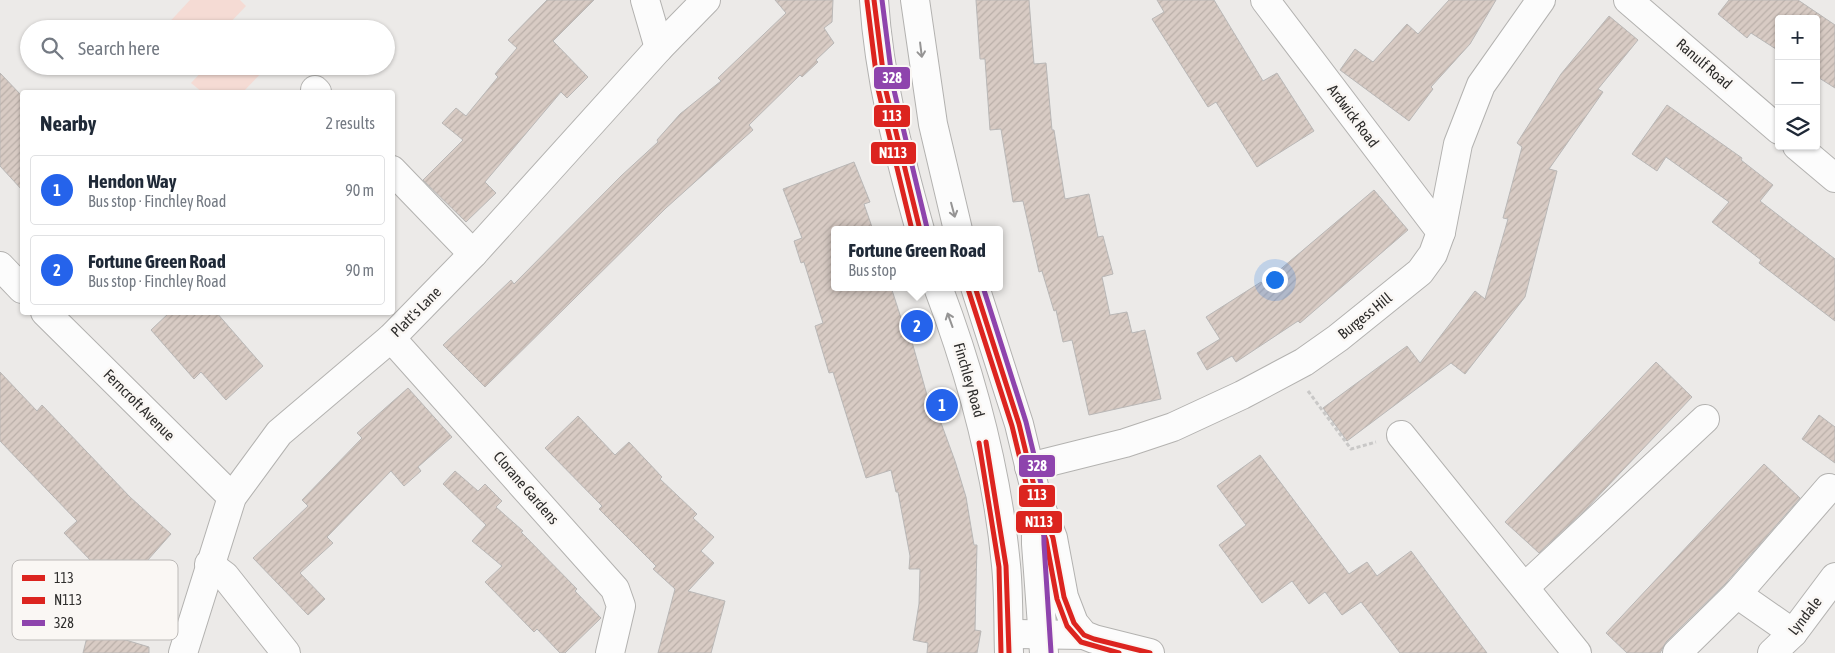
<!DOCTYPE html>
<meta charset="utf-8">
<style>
:root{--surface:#fff;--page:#f6f6f7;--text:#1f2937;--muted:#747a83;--line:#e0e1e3;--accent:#2563eb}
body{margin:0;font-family:"Asap Condensed",sans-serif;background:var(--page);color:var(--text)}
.controls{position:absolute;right:15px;top:15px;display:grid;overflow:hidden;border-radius:5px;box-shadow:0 1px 4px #0004}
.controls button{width:45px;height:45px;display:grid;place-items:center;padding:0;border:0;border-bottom:1px solid var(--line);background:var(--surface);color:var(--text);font:25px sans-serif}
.you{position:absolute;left:1274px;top:279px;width:18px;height:18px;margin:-12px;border:4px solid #fff;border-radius:50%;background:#1a73e8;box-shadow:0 0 0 8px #1a73e833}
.badge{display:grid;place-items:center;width:32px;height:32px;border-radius:50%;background:var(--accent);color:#fff;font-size:16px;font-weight:700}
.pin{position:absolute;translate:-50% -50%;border:2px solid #fff;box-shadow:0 1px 5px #0006}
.popup{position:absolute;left:831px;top:226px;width:172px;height:65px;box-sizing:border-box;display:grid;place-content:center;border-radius:5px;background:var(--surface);filter:drop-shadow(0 1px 4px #0005);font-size:16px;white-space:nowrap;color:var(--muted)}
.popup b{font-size:19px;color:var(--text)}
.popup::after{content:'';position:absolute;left:50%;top:100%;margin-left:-10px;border:10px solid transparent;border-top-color:var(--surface)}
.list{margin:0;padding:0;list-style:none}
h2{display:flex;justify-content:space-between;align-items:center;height:65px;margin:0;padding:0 20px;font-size:21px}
h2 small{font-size:16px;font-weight:400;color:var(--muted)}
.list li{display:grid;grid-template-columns:32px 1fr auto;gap:15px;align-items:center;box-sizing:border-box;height:70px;margin:0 10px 10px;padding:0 10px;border:1px solid var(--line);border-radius:5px}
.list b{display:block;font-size:19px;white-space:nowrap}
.list p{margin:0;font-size:16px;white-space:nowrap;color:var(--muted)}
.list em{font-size:16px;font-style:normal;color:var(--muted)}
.icon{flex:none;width:28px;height:28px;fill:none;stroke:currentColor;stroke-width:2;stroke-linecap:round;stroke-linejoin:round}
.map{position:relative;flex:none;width:1835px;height:653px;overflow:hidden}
.search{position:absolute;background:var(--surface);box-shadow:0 1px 4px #0004;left:20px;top:20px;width:375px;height:55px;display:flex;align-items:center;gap:12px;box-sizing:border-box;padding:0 18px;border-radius:28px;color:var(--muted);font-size:19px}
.panel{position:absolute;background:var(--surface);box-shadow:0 1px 4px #0004;left:20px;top:90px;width:375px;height:225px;border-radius:5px}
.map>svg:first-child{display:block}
</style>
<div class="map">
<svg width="1835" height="653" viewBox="0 0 1835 653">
<defs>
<pattern id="building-hatch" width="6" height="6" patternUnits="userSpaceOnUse" patternTransform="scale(1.25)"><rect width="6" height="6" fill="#d8cbc4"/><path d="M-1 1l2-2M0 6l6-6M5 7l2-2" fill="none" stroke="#baafa9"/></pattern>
</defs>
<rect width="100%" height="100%" fill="#eceae8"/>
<g fill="#f5dbd4">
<path d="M190 0H240L246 6 224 29H163Z"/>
<path d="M207 66H268L243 92H202L191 83Z"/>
</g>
<g fill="url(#building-hatch)" stroke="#b9b7b6">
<path d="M547 0H594L553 41 588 77 567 98 561 92 485 182 496 193 466 222 423 180 463 140 442 123 456 108 466 116 498 77 495 74 517 48 508 40Z"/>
<path d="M775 0H833L832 22 824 28 834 43 816 60 818 62 802 77 800 75 749 125 753 130 666 208 485 387 443 345 511 280 514 284 621 176 658 142 657 140 680 114 721 81 718 78 786 13Z"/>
<path d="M976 0H1029L1034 64 1046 63 1052 130H1054L1065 199 1089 194 1098 237 1103 236 1113 274 1102 277 1110 315 1127 312 1132 333 1145 330 1161 399 1089 415 1072 340 1063 342 1056 310 1054 311 1042 271 1039 272 1023 201 1013 202 1001 129 990 130 985 59H980Z"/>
<path d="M1157 0H1214L1263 81 1277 73 1314 131 1257 167 1216 102 1208 107 1152 19 1164 12Z"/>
<path d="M1449 0H1496L1470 44 1431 87 1433 89 1409 121 1340 70 1355 49 1373 62 1407 24 1418 34Z"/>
<path d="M1729 0H1798L1835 25V88L1816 76V19H1779V51L1751 33 1747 38 1718 14Z"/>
<path d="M1609 16 1638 40 1598 89 1603 92 1549 169 1557 171 1525 297 1465 374 1451 363 1347 441 1323 408 1407 346 1420 363 1475 291 1485 299 1508 219 1503 218 1522 147 1517 143 1561 74Z"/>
<path d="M0 73 22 96V190L0 166Z"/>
<path d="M1667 105 1742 158 1741 160 1773 185 1760 201 1835 259V321L1759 263 1761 260 1712 222 1729 202 1666 157 1657 171 1632 154Z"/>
<path d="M854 162 870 202 864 204 873 230H834V287H891L901 318 905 317 932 413 937 412 955 461 966 497 974 545H977L975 630 981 631 977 653H927L928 643 913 640 919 604 920 569H909L910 556 898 492H896L891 470 866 478 833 372 829 373 815 326 823 323 804 262 801 263 794 241 802 238 783 189Z"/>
<path d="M1374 190 1408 230 1300 323 1298 321 1236 362 1232 356 1207 370 1197 353 1220 339 1206 317 1261 282 1263 284Z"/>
<path d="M170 312H216L263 366 226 400 201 372 194 379 151 330Z"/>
<path d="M1656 362 1692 397 1587 508 1539 553 1505 522Z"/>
<path d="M0 372 37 411 42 405 130 497 171 534 99 615 71 590 94 564 64 533 77 521 0 441Z"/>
<path d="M408 388 452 437 418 467 421 471 404 486 391 471 327 537 333 543 300 573 325 599 308 615 253 558 308 506 302 500 362 438 357 433Z"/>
<path d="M1819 415 1835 427V463L1802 439Z"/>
<path d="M578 416 615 455 629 442 662 477 660 479 697 514 693 518 714 537 701 551 714 563 688 591 725 601 711 653H658L675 589 653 569 656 566 599 509 602 506 545 448Z"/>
<path d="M1260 455 1349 574 1367 562 1377 576 1411 551 1487 653H1400L1361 602 1342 615 1325 592 1309 604 1292 581 1262 603 1219 545 1246 525 1217 486Z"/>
<path d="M1764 464 1800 498 1726 583 1666 642 1660 653H1627L1606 633Z"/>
<path d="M455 471 478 491 485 484 502 501 496 507 523 531 521 532 577 589 575 591 601 618 565 653H560L537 629 534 632 485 582 502 566 472 541 486 525 443 484Z"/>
<path d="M89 629 149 647V653H83Z"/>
</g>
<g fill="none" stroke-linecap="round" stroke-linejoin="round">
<g stroke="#b3b2b0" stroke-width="30">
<g id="minor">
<path d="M645 0 659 48"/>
<path d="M1265 0 1441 232"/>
<path d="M1628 0 1779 130"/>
<path d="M315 90 317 92"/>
<path d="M1797 146 1835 178"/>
<path d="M392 170 473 254"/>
<path d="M0 266 22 289"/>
<path d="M45 312 232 497"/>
<path d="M391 338 615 589 621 606 610 653"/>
<path d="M1401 435 1577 653"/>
<path d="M1029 467 1125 443 1173 427 1242 395 1304 362 1338 338 1420 272 1433 254 1441 232 1458 144 1481 85 1541 0"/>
<path d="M209 564 225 576 286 653"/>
<path d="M1525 587 1705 419"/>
<path d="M1737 594 1829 488"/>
<path d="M183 653 232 497 279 433 391 338 473 254 659 48 706 0"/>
<path d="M1677 653 1737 594 1793 633"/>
<path d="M1772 653 1793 633 1835 577"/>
</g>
</g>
<g stroke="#b3b2b0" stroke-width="30">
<path id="major" d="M1036 495V544L1044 653"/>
</g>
<g stroke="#b3b2b0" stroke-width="30">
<g id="highway">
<path d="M874 0C879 78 899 155 920 230"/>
<path d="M915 0 933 124 958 230"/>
<path d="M938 287C972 377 997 470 1006 565 1009 594 1008 624 1009 653"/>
<path d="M975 287 1019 424 1036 494 1053 538 1064 597 1074 623 1084 635 1094 639 1150 653"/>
<path d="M1009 634 1084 635"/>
</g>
</g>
<path stroke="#c9c8c7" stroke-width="3" stroke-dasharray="4 2.5" stroke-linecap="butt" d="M1308 391 1351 449 1376 442"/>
<use href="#minor" stroke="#fcfcfc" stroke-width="28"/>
<use href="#major" stroke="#fcfcfc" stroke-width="28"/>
<use href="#highway" stroke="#fcfcfc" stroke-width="28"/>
<g stroke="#faf7f4" stroke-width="9">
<g id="bus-1">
<path d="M874 0 885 87 920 230"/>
<path d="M975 287 1019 424 1036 494 1053 538 1064 597 1074 623 1084 635 1094 639 1150 653"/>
<path d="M986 442 1006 566 1009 653"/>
</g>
</g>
<g stroke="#faf7f4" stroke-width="9">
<g id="bus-2">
<path d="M867 1 878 89 912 230"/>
<path d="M968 289 1012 426 1029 496 1046 540 1057 599 1067 626 1081 642 1119 653"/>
<path d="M979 443 999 567 1001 653"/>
</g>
</g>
<g stroke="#faf7f4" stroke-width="9">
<g id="bus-3">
<path d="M882 0 893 86 927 228"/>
<path d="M983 287 1026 422 1043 492 1044 544 1051 652"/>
</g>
</g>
<use href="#bus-1" stroke="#dc241f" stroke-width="5"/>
<use href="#bus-2" stroke="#dc241f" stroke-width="5"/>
<use href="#bus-3" stroke="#8e44ad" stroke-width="5"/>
</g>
<defs><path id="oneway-shaft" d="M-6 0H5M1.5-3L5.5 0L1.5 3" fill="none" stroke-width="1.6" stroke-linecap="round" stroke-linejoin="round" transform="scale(1.25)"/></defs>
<g stroke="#959494">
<use href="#oneway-shaft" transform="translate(921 50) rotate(83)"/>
<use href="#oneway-shaft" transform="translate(953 210) rotate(75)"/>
<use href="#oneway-shaft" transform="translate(950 320) rotate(-110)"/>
</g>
<g text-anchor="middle" stroke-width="5" stroke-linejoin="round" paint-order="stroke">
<g font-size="15" fill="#2e2d2c" stroke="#faf7f4">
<text transform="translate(1704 64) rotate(41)" y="5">Ranulf Road</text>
<text transform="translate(1353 116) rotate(53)" y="5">Ardwick Road</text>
<text transform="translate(416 312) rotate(-45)" y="5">Platt's Lane</text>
<text transform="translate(1365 316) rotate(-39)" y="5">Burgess Hill</text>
<text transform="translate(969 380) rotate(74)" y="5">Finchley Road</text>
<text transform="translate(139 405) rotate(45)" y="5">Ferncroft Avenue</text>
<text transform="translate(526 488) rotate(49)" y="5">Clorane Gardens</text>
<text transform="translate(1805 616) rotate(-52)" y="5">Lyndale</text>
</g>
</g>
<rect x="12" y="560" width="166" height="80" rx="8" fill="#faf7f4" stroke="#bdbab8" stroke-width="1"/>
<rect x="22" y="575" width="23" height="6" fill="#dc241f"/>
<rect x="22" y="597" width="23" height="7" fill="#dc241f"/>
<rect x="22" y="620" width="23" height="6" fill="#8e44ad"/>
<g font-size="14" fill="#2e2d2c">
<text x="54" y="583">113</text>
<text x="54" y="605">N113</text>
<text x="54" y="628">328</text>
</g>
<g stroke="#faf7f4" stroke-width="2">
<rect x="873" y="66" width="38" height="24" rx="5" fill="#8e44ad"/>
<rect x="873" y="104" width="38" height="24" rx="5" fill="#dc241f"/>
<rect x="870" y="141" width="47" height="24" rx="5" fill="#dc241f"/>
<rect x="1018" y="454" width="38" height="24" rx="5" fill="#8e44ad"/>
<rect x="1018" y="484" width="38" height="24" rx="5" fill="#dc241f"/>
<rect x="1015" y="510" width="48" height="24" rx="5" fill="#dc241f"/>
</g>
<g font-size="14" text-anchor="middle" font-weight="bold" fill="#fff">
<text x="892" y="83">328</text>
<text x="892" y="121">113</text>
<text x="893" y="158">N113</text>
<text x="1037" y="471">328</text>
<text x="1037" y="500">113</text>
<text x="1039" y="527">N113</text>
</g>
</svg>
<div class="controls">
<button>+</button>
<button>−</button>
<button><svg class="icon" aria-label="layers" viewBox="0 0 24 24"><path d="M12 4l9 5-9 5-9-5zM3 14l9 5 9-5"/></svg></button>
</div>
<div class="you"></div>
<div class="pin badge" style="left:942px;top:405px">1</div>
<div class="pin badge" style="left:917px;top:326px">2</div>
<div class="popup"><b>Fortune Green Road</b>Bus stop</div>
<div class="search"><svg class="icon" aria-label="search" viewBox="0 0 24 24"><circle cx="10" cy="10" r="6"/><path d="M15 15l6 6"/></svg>Search here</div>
<section class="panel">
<h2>Nearby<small>2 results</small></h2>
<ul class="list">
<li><span class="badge">1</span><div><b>Hendon Way</b><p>Bus stop · Finchley Road</p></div><em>90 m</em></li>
<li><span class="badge">2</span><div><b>Fortune Green Road</b><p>Bus stop · Finchley Road</p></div><em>90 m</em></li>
</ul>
</section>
</div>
